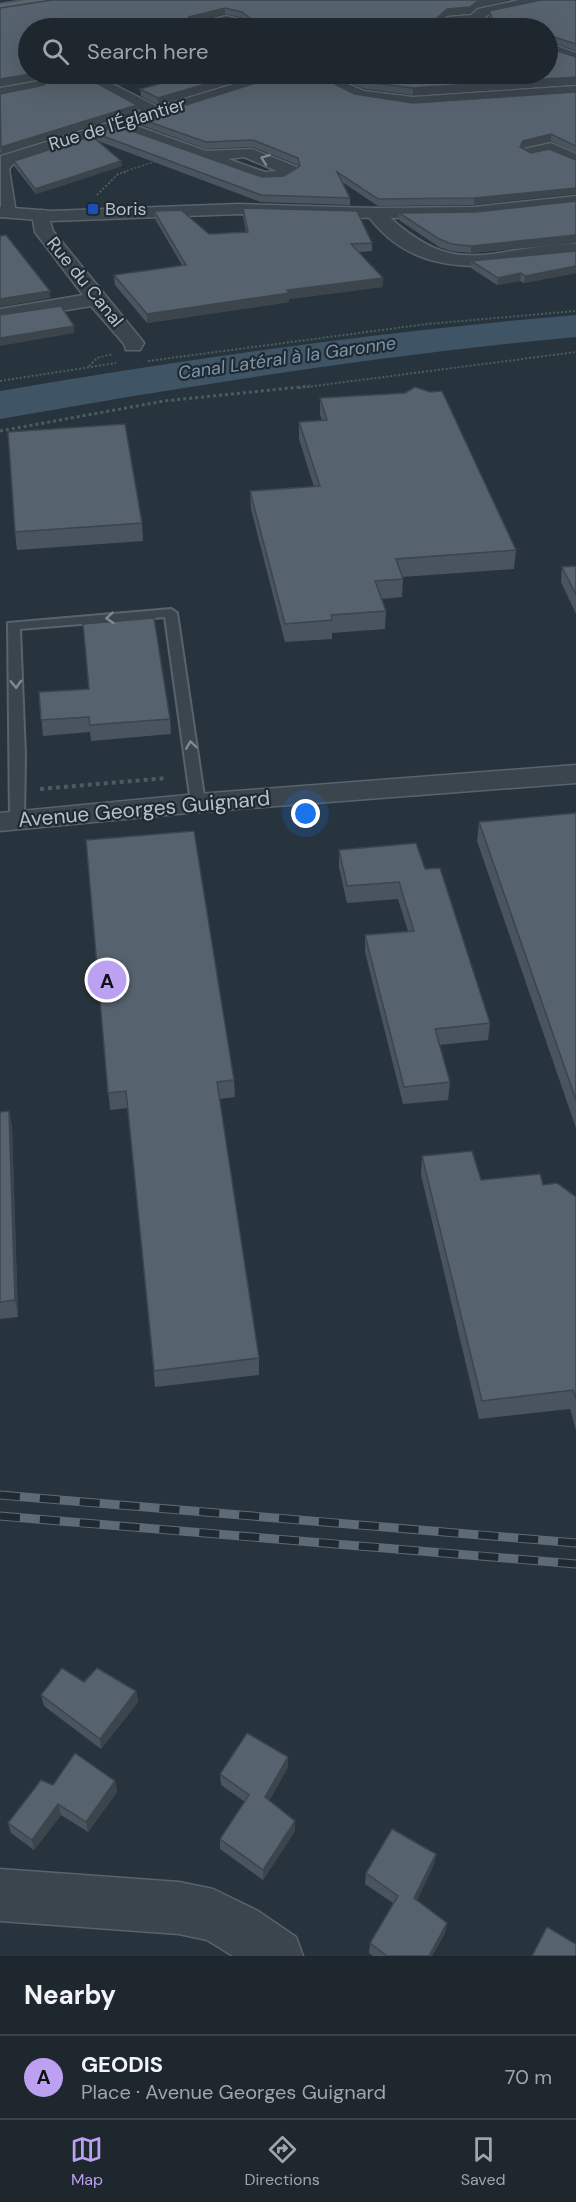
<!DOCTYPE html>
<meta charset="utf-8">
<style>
:root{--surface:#1e272e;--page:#262f36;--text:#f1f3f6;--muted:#a1a5aa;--line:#3c444a;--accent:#bca0f2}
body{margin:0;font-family:"DM Sans",sans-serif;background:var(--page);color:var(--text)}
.you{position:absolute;left:306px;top:814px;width:21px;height:21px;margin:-15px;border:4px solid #fff;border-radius:50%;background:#1a73e8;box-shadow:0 0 0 9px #1a73e833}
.badge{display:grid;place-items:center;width:39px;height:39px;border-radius:50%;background:var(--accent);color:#111;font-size:20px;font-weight:700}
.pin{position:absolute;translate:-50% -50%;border:3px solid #fff;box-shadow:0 2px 6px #0006}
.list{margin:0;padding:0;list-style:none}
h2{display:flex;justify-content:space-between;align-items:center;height:78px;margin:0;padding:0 24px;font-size:26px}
h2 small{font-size:20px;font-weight:400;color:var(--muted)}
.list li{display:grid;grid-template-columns:39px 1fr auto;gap:18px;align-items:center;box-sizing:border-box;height:84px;padding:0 24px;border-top:2px solid var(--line)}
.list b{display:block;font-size:22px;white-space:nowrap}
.list p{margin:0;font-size:20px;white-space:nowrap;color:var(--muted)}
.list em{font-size:20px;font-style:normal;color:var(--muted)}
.icon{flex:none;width:33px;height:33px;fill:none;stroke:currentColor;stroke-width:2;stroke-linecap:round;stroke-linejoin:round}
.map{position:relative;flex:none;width:576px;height:1956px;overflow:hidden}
.search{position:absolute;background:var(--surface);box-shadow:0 6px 24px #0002;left:18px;right:18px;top:18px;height:66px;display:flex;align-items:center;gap:15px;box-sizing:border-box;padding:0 21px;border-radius:33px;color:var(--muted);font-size:22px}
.sheet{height:162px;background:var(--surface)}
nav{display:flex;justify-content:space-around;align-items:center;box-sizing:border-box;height:84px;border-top:2px solid var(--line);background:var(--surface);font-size:16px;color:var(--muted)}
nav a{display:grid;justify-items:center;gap:3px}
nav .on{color:var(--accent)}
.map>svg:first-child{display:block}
</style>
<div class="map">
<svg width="576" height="1956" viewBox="0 0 576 1956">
<rect width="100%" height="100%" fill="#28343d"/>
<path fill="#2b413f" d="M96 74H167L120 86Z"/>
<path fill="#3f5465" d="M576 315V337C383 355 191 385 0 419V391C191 358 383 331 576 315Z"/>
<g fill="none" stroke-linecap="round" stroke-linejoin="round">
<g stroke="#59636b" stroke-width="4">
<path id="service" d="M171 609 177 613 205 803 203 806H193L191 803 165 617 20 629 25 755 24 820 22 823H12L10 820 8 623Z"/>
</g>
<g stroke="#59636b" stroke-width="3">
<g id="minor">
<path d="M519 0H545L543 3 488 15 484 18 489 20 492 28H476L478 25 464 23 454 25 457 28H441L438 25 448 17 471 15 478 9Z"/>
<path d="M226 16 242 20 250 26 248 28H227L230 25C216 24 202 29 188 28L190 25Z"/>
<path d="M548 43 576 53V62L548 52Z"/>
<path d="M76 74H93L158 107 267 74H288L286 77 134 125 206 151 252 149 297 167 299 171 283 181 263 182 118 130 13 164 9 169 16 213 13 217H1V156L143 112ZM244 157 277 171 265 172 228 159Z"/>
<path d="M307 74H325L364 91 413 97 576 86V96L413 107 356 98Z"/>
<path d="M39 81 44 83 47 86 44 89 0 98V88Z"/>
<path d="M551 143 576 154V165L549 153 530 158 522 153 524 149Z"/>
<path d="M375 208 381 209C456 282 482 248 571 244H576V256C562 255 548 259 535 261 471 270 408 273 366 213Z"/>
<path d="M41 210 47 211 53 231 141 339 144 343 140 350H126L124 344 91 306 0 321V309L83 295 35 232 32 215Z"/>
<path d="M0 1869 179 1882 213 1889 258 1911 296 1937 303 1956H233L207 1940 179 1934 0 1921Z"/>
</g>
</g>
<g stroke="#59636b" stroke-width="3">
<g id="tertiary">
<path d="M576 196V206L474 217 375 218 239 214 52 221 0 217V207L52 211 239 204 375 208 474 207Z"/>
<path d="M576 765V783L198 812 0 831V813L198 794Z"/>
</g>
</g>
<g stroke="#48515a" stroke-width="3">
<path id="primary" d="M26 0H59L52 4 0 12V4Z"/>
</g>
<path stroke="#4a5d5c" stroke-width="1.5" stroke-dasharray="2 2" stroke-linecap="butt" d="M123 172 157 161"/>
<g stroke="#4a5d5c" stroke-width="2" stroke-dasharray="2 2" stroke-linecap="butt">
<path d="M97 195 118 174 128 171"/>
<path d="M148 361 427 324 576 311"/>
<path d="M89 366 97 358 113 354"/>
<path d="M0 381 116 363"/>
<path d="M299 388 576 352"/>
</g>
<path stroke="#4a5d5c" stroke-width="3" stroke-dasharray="3 3" stroke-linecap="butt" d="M0 431 164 401 310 386"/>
<path stroke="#4a5d5c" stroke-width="4" stroke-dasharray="4 4" stroke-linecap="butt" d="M40 789 167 778"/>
<use href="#service" fill="#3b454e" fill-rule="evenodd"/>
<use href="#minor" fill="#3b454e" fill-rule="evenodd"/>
<use href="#tertiary" fill="#3b454e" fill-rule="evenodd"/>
<use href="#primary" fill="#5a656d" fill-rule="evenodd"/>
<g stroke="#5e6a74" stroke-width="9">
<g id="rail">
<path d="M0 1495 576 1543"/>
<path d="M0 1516 576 1564"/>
</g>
</g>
<use href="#rail" stroke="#202a33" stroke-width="7" stroke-dasharray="20" stroke-linecap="butt"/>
</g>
<g fill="#4a545e" fill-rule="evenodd">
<path d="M52 0H508L478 7 470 13 447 15 439 22 441 24H457L459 20 464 19 475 21 476 24 492 23 489 17V11L541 0H576V51L548 41V48L576 57V84L413 95 365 89 329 74H548V28H28V74H80L137 105V111L1 154 0 152V94L44 85 45 83 39 79 0 86V8ZM225 14 243 18 249 23 248 24 220 21 193 24 189 23Z"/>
<path d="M196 74H261L158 105 141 96 140 89Z"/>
<path d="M576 92V153L551 141 522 148 474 205 378 206 342 182 350 198V205L261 202 98 141 122 166 36 194 14 166V161L95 138V133L262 177 284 176 298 167V165L253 147 206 149 141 125V119L355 94 413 103Z"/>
<path d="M576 201V243L471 253 451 251 439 247 399 220V213L475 212Z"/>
<path d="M243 208 372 243V251L359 252 383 278 382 287 289 299V302L147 323 115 285 114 275 182 265 155 219 154 211 209 234 246 232 243 216Z"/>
<path d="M576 251V273L524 283 520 281 497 285 471 268V261Z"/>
<path d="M320 398 516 550 514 569 402 577 403 579 402 597 382 599 386 611 385 629 332 633V639L285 642 251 509 250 491 314 487 299 439V422L322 420 320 415Z"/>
<path d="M142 523 143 541 17 550 15 532Z"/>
<path d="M576 566V614L561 582 562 567Z"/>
<path d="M39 692 170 719 171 734 91 741 90 732 43 736Z"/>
<path d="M576 813V1128L477 841 479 822Z"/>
<path d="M86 840 234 1080 235 1097 219 1099 259 1358V1375L155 1387 128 1108 110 1110Z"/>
<path d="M339 850 425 869 490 1023 488 1040 439 1045 450 1082 448 1100 403 1104 365 952V935L408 931 398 899 347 903 339 867Z"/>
<path d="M9 1111 12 1128 18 1317 0 1319V1112Z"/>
<path d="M422 1156 481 1180 543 1185 576 1197V1430L570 1409 479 1419 421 1175Z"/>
<path d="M84 1682 136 1691 138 1702 101 1749 44 1706 41 1695Z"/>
<path d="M288 1767 269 1801 295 1831 263 1880 220 1849V1839L245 1802 221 1785 220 1774Z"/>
<path d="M115 1781 117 1792 88 1832 61 1815 34 1850 11 1833 8 1823 53 1785Z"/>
<path d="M436 1854 434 1864 417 1900 445 1933 432 1956H373L369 1953 370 1943 393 1903 365 1884 366 1873Z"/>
</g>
<g fill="#3c454c">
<path d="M482 0H508L478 7 470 13 447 15 436 25V19L447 9Z"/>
<path d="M225 8V14L189 23 186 28V22L189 17Z"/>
<path d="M32 74H38L39 79 0 86V79Z"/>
<path d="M240 74H261L158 105V98Z"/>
<path d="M576 77V84L413 95V88Z"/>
<path d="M137 105V111L1 154V147Z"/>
<path d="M551 134V141L522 148 520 147 523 141Z"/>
<path d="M121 161 122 166 36 194 35 189Z"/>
<path d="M576 188V194L474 205V198Z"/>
<path d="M576 235V243L471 253V246Z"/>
<path d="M576 266V273L524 283 525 276Z"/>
<path d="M521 273 520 281 497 285 498 278Z"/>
<path d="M383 278 382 287 289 299V302L147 323V314L287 290Z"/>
<path d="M50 291V298L0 307V299Z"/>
<path d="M74 326V333L0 346V338Z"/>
<path d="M9 1111 12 1128 18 1317 15 1300Z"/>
<path d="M136 1691 138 1702 101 1749 100 1739Z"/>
<path d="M288 1757V1767L265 1808V1797Z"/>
<path d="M115 1781 117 1792 88 1832 86 1822Z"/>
<path d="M58 1804 61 1815 34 1850 32 1840Z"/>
<path d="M295 1821V1831L263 1880V1870Z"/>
<path d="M436 1854 434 1864 413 1908 414 1898Z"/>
<path d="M447 1923 445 1933 432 1956H429Z"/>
</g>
<g fill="#56626d" stroke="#3c454c" stroke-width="1.5" fill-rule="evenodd">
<path d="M52 0H482L478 1 470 7 447 9 436 19 441 24H457L459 20 464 19 475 21 476 24 494 23 489 11 541 0H576V44L548 35V28H28V74H32L0 79V8ZM225 8 242 12 252 20 248 24 220 21 193 24 186 22 189 17Z"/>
<path d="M548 41V48L576 57V77L413 88 365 82 344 74H548Z"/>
<path d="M40 74H80L137 105 1 147 0 94 44 85 49 80Z"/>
<path d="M196 74H240L158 98 140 89Z"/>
<path d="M285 74H314L355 94 413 103 576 92V146L551 134 523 141 520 147 531 153 549 149 576 160V188L474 198 378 199 337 172 350 198 261 195 95 133 118 126 262 177 284 176 300 166 298 158 253 140 206 142 141 119Z"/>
<path d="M92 136 121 161 35 189 14 161Z"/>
<path d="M576 201V235L471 246 452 244 439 239 399 213 475 212Z"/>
<path d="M243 208 357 211 372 243 351 244 383 278 287 290 289 293 147 314 114 275 186 265 154 211 181 210 209 234 248 232Z"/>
<path d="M6 235 50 291 0 299V236Z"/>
<path d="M576 251V266L525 276 521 273 498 278 471 261Z"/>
<path d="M61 306 74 326 0 338V315Z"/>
<path d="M415 387 430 392 442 391 516 550 396 559 403 579 375 581 386 611 331 615 332 620 285 624 250 491 320 486 299 422 327 420 320 398 405 393Z"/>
<path d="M125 424 142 523 15 532 8 432Z"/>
<path d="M576 566V595L562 567Z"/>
<path d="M154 618 170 719 90 725 89 717 41 720 39 692 89 689 83 624Z"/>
<path d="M576 813V1100L479 822Z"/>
<path d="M194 831 234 1080 217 1082 259 1358 154 1371 126 1091 108 1093 86 840Z"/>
<path d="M416 843 425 869 440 868 490 1023 435 1029 450 1082 404 1087 365 935 414 931 399 882 347 886 339 850Z"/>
<path d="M9 1111 15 1300 0 1302V1112Z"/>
<path d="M472 1151 481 1180 540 1174 543 1185 557 1183 576 1197V1399L573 1390 482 1401 422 1156Z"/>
<path d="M62 1668 84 1682 97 1668 136 1691 100 1739 41 1695Z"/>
<path d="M247 1733 288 1757 265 1797 295 1821 263 1870 220 1839 249 1795 220 1774Z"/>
<path d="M75 1753 115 1781 86 1822 58 1804 32 1840 8 1823 41 1780 53 1785Z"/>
<path d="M392 1829 436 1854 414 1898 447 1923 429 1956H387L370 1943 398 1896 366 1873Z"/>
<path d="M547 1927 576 1944V1956H532Z"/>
</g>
<defs><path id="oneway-chevron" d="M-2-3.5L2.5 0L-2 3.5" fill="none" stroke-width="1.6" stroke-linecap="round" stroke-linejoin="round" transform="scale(1.5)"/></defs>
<g stroke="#808991">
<use href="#oneway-chevron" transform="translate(265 159) rotate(-160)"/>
<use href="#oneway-chevron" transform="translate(110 618) rotate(175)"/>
<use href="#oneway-chevron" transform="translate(16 684) rotate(88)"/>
<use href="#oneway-chevron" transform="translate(191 745) rotate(-98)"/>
</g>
<rect fill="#1a4fb4" stroke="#202a33" stroke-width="2" x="87" y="203" width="12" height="12" rx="3"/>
<g text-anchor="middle" stroke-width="4.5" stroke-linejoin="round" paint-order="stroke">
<g font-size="18" fill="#b8c0c8" stroke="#202a33">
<text transform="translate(117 124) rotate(-17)" y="6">Rue de l'Églantier</text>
<text transform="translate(85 282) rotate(51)" y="6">Rue du Canal</text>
</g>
<g font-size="18" fill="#b8c0c8" stroke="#202a33" text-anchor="start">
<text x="105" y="215">Boris</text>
</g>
<g font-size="18" font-style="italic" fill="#7b95a9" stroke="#202a33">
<text transform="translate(287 358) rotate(-8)" y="6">Canal Latéral à la Garonne</text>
</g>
<g font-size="21" fill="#b8c0c8" stroke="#202a33">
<text transform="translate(144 809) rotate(-5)" y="7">Avenue Georges Guignard</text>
</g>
</g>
</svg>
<div class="you"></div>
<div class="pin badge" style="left:107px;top:980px">A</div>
<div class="search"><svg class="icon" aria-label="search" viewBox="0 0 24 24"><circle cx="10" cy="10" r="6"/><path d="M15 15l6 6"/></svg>Search here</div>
</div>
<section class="sheet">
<h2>Nearby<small></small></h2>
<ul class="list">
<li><span class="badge">A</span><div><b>GEODIS</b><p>Place · Avenue Georges Guignard</p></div><em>70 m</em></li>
</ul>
</section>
<nav>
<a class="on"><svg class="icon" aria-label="map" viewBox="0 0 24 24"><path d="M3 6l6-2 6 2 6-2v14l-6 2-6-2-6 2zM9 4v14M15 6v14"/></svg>Map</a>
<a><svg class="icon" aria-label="directions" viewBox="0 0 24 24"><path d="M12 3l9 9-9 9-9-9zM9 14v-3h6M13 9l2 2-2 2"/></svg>Directions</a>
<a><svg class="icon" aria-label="saved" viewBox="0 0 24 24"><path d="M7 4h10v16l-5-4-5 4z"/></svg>Saved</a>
</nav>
